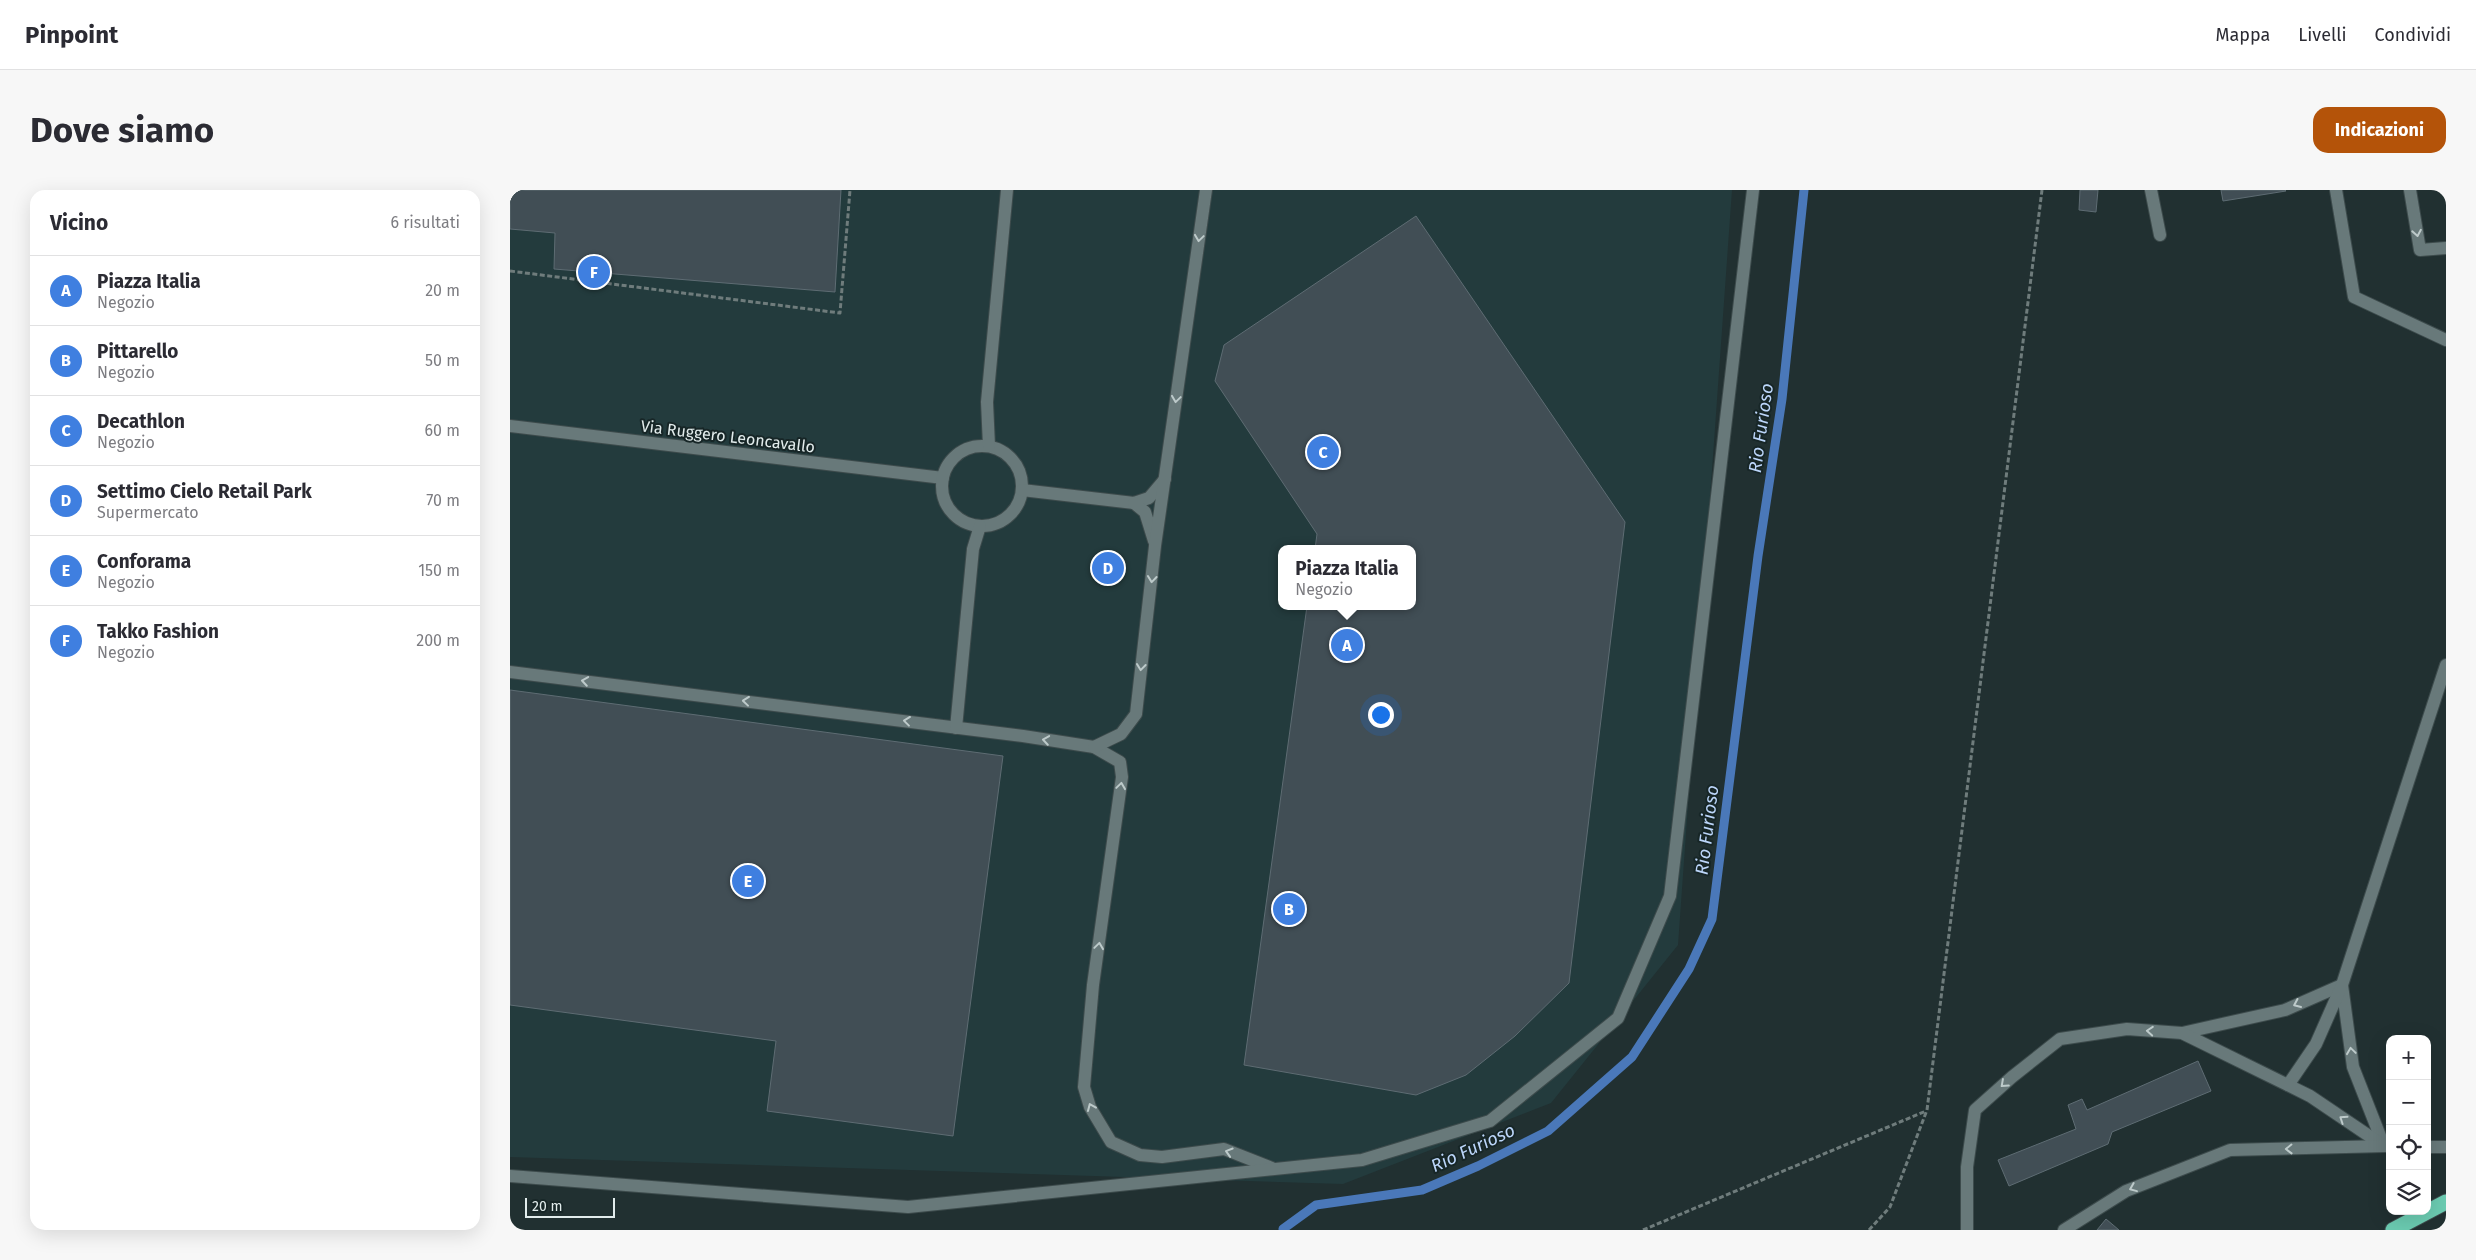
<!DOCTYPE html>
<html lang="it">
<meta charset="utf-8">
<style>
:root{--surface:#fff;--page:#f7f7f7;--text:#2b2b33;--muted:#7c7c81;--line:#e1e1e2;--accent:#b45309}
body{margin:0;font-family:"Fira Sans",sans-serif;background:var(--page);color:var(--text)}
.controls{position:absolute;right:15px;bottom:15px;display:grid;overflow:hidden;border-radius:10px;box-shadow:0 5px 20px #0002}
.controls button{width:45px;height:45px;display:grid;place-items:center;padding:0;border:0;border-bottom:1px solid var(--line);background:var(--surface);color:var(--text);font:25px sans-serif}
.scale{position:absolute;left:15px;bottom:12px;width:90px;box-sizing:border-box;padding-left:5px;border:2px solid #e2ecec;border-top:0;font-size:14px;line-height:18px;white-space:nowrap;color:#e2ecec;-webkit-text-stroke:4px #172627;paint-order:stroke}
.you{position:absolute;left:870px;top:524px;width:18px;height:18px;margin:-12px;border:4px solid #fff;border-radius:50%;background:#1a73e8;box-shadow:0 0 0 8px #1a73e833}
.badge{display:grid;place-items:center;width:32px;height:32px;border-radius:50%;background:var(--accent);color:#fff;font-size:16px;font-weight:700}
.pin{position:absolute;translate:-50% -50%;border:2px solid #fff;box-shadow:0 1px 5px #0006}
.popup{position:absolute;left:768px;top:355px;width:138px;height:65px;box-sizing:border-box;display:grid;place-content:center;border-radius:10px;background:var(--surface);filter:drop-shadow(0 1px 4px #0005);font-size:16px;white-space:nowrap;color:var(--muted)}
.popup b{font-size:19px;color:var(--text)}
.popup::after{content:'';position:absolute;left:50%;top:100%;margin-left:-10px;border:10px solid transparent;border-top-color:var(--surface)}
.list{margin:0;padding:0;list-style:none}
h2{display:flex;justify-content:space-between;align-items:center;height:65px;margin:0;padding:0 20px;font-size:21px}
h2 small{font-size:16px;font-weight:400;color:var(--muted)}
.list li{display:grid;grid-template-columns:32px 1fr auto;gap:15px;align-items:center;box-sizing:border-box;height:70px;padding:0 20px;border-top:1px solid var(--line)}
.list b{display:block;font-size:19px;white-space:nowrap}
.list p{margin:0;font-size:16px;white-space:nowrap;color:var(--muted)}
.list em{font-size:16px;font-style:normal;color:var(--muted)}
.icon{flex:none;width:28px;height:28px;fill:none;stroke:currentColor;stroke-width:2;stroke-linecap:round;stroke-linejoin:round}
.map{position:relative;flex:none;width:1936px;height:1040px;overflow:hidden;border-radius:15px}
header{display:flex;align-items:center;gap:30px;box-sizing:border-box;height:70px;padding:0 25px;background:var(--surface);border-bottom:1px solid var(--line)}
header strong{font-size:24px}
nav{display:flex;gap:28px;margin-inline-start:auto;font-size:18px}
.intro{display:flex;align-items:center;justify-content:space-between;box-sizing:border-box;height:120px;padding:0 30px}
h1{margin:0;font-size:35px}
.button{padding:12px 22px;border-radius:15px;background:var(--accent);color:#fff;font-size:18px;font-weight:700}
main{display:flex;gap:30px;padding:0 30px}
aside{flex:1;background:var(--surface);border-radius:15px;box-shadow:0 5px 20px #0002}
.map>svg:first-child{display:block}
</style>
<header>
<strong>Pinpoint</strong>
<nav><a>Mappa</a><a>Livelli</a><a>Condividi</a></nav>
</header>
<div class="intro"><h1>Dove siamo</h1><a class="button">Indicazioni</a></div>
<main>
<aside>
<h2>Vicino<small>6 risultati</small></h2>
<ul class="list">
<li><span class="badge" style="background:#3f7fe0">A</span><div><b>Piazza Italia</b><p>Negozio</p></div><em>20 m</em></li>
<li><span class="badge" style="background:#3f7fe0">B</span><div><b>Pittarello</b><p>Negozio</p></div><em>50 m</em></li>
<li><span class="badge" style="background:#3f7fe0">C</span><div><b>Decathlon</b><p>Negozio</p></div><em>60 m</em></li>
<li><span class="badge" style="background:#3f7fe0">D</span><div><b>Settimo Cielo Retail Park</b><p>Supermercato</p></div><em>70 m</em></li>
<li><span class="badge" style="background:#3f7fe0">E</span><div><b>Conforama</b><p>Negozio</p></div><em>150 m</em></li>
<li><span class="badge" style="background:#3f7fe0">F</span><div><b>Takko Fashion</b><p>Negozio</p></div><em>200 m</em></li>
</ul>
</aside>
<div class="map">
<svg width="1936" height="1040" viewBox="0 0 1936 1040">
<rect width="100%" height="100%" fill="#213031"/>
<path fill="#233b3d" fill-rule="evenodd" d="M0 0H1222L1168 755 1041 913 833 994 0 967ZM772 359H902V416H772Z"/>
<g fill="none" stroke-linecap="round" stroke-linejoin="round">
<path stroke="#4a78b9" stroke-width="9" d="M773 1039 806 1015 912 1000 968 976 1038 941 1122 867 1179 779 1202 729 1248 366 1272 209 1294 0"/>
</g>
<g fill="#414e55" stroke="#5e6c73">
<path d="M0 0H331L325 102 44 79 45 43 0 39Z"/>
<path d="M1570 0H1588L1586 22 1569 20Z"/>
<path d="M1711 0H1775L1776 1 1713 11Z"/>
<path d="M906 26 1115 332 1059 793 1005 846 956 885 906 905 734 875 797 416H902V359H805L807 344 705 191 714 155Z"/>
<path d="M0 500 493 566 443 946 257 921 266 851 0 815Z"/>
<path d="M1688 871 1701 901 1602 942 1598 954 1499 996 1488 970 1566 939 1558 915 1572 909 1577 920Z"/>
<path d="M1596 1029 1609 1040H1587Z"/>
</g>
<g fill="none" stroke-linecap="round" stroke-linejoin="round">
<g stroke="#3d4b4c" stroke-width="14">
<g id="service">
<path d="M1641 0 1650 45"/>
<path d="M1826 0 1844 107 1936 150"/>
<path d="M1900 0 1910 60 1936 58"/>
<path d="M0 236 433 288"/>
<circle cx="472" cy="296" r="40"/>
<path d="M479 256 477 212 497 0"/>
<path d="M512 300 624 313 639 308 655 289"/>
<path d="M624 313 635 322 644 351"/>
<path d="M0 482 513 546 584 557 610 572 612 587 583 795 574 897 580 917 601 952 630 965 652 967 714 959 762 978"/>
<path d="M446 538 463 359 470 336"/>
<path d="M584 557 611 544 626 524 645 356 696 0"/>
<path d="M1672 843 1775 820 1832 795 1843 877 1874 956"/>
<path d="M1778 895 1806 854 1832 795 1936 475"/>
<path d="M1917 957H1936"/>
<path d="M0 986 398 1017 852 970 980 931 1108 828 1160 706 1243 0"/>
<path d="M1457 1040V977L1465 920 1502 887 1550 849 1617 839 1672 843 1800 906 1874 956"/>
<path d="M1554 1040 1616 1001 1720 960 1875 956"/>
</g>
</g>
<g stroke="#3d4b4c" stroke-width="17">
<path id="motorway" d="M1883 1040 1936 1012"/>
</g>
<g stroke="#6f7c7c" stroke-width="3" stroke-dasharray="5 2.5" stroke-linecap="butt">
<path d="M0 81 330 123 340 0"/>
<path d="M1133 1040 1416 921"/>
<path d="M1359 1040 1380 1017 1417 920 1532 0"/>
</g>
<use href="#service" stroke="#68797a" stroke-width="12"/>
<use href="#motorway" stroke="#6bcbb1" stroke-width="15"/>
</g>
<defs><path id="oneway-chevron" d="M-2-3.5L2.5 0L-2 3.5" fill="none" stroke-width="1.6" stroke-linecap="round" stroke-linejoin="round" transform="scale(1.25)"/></defs>
<g stroke="#bdcaca">
<use href="#oneway-chevron" transform="translate(1907 43) rotate(80)"/>
<use href="#oneway-chevron" transform="translate(689 48) rotate(98)"/>
<use href="#oneway-chevron" transform="translate(666 209) rotate(98)"/>
<use href="#oneway-chevron" transform="translate(642 389) rotate(96)"/>
<use href="#oneway-chevron" transform="translate(631 477) rotate(97)"/>
<use href="#oneway-chevron" transform="translate(75 491) rotate(-171)"/>
<use href="#oneway-chevron" transform="translate(236 511) rotate(-174)"/>
<use href="#oneway-chevron" transform="translate(397 531) rotate(-173)"/>
<use href="#oneway-chevron" transform="translate(536 550) rotate(-171)"/>
<use href="#oneway-chevron" transform="translate(611 596) rotate(-82)"/>
<use href="#oneway-chevron" transform="translate(589 756) rotate(-82)"/>
<use href="#oneway-chevron" transform="translate(1787 814) rotate(156)"/>
<use href="#oneway-chevron" transform="translate(1640 841) rotate(-176)"/>
<use href="#oneway-chevron" transform="translate(1841 861) rotate(-98)"/>
<use href="#oneway-chevron" transform="translate(1494 894) rotate(138)"/>
<use href="#oneway-chevron" transform="translate(581 917) rotate(-113)"/>
<use href="#oneway-chevron" transform="translate(1833 929) rotate(-146)"/>
<use href="#oneway-chevron" transform="translate(1779 959) rotate(179)"/>
<use href="#oneway-chevron" transform="translate(719 962) rotate(-163)"/>
<use href="#oneway-chevron" transform="translate(1623 998) rotate(158)"/>
</g>
<g text-anchor="middle" stroke-width="4" stroke-linejoin="round" paint-order="stroke">
<g font-size="16" fill="#e2ecec" stroke="#172627">
<text transform="translate(218 246) rotate(7)" y="6">Via Ruggero Leoncavallo</text>
</g>
<g font-size="18" font-style="italic" fill="#bcd6fa" stroke="#172627">
<text transform="translate(1251 238) rotate(-82)" y="6">Rio Furioso</text>
<text transform="translate(1197 640) rotate(-83)" y="6">Rio Furioso</text>
<text transform="translate(963 958) rotate(-25)" y="6">Rio Furioso</text>
</g>
</g>
</svg>
<div class="controls">
<button>+</button>
<button>−</button>
<button><svg class="icon" aria-label="locate" viewBox="0 0 24 24"><circle cx="12" cy="12" r="6"/><path d="M12 2v4M12 18v4M2 12h4M18 12h4"/></svg></button>
<button><svg class="icon" aria-label="layers" viewBox="0 0 24 24"><path d="M12 4l9 5-9 5-9-5zM3 14l9 5 9-5"/></svg></button>
</div>
<div class="scale">20 m</div>
<div class="you"></div>
<div class="pin badge" style="left:837px;top:455px;background:#3f7fe0">A</div>
<div class="popup"><b>Piazza Italia</b>Negozio</div>
<div class="pin badge" style="left:779px;top:719px;background:#3f7fe0">B</div>
<div class="pin badge" style="left:813px;top:262px;background:#3f7fe0">C</div>
<div class="pin badge" style="left:598px;top:378px;background:#3f7fe0">D</div>
<div class="pin badge" style="left:238px;top:691px;background:#3f7fe0">E</div>
<div class="pin badge" style="left:84px;top:82px;background:#3f7fe0">F</div>
</div>
</main>
